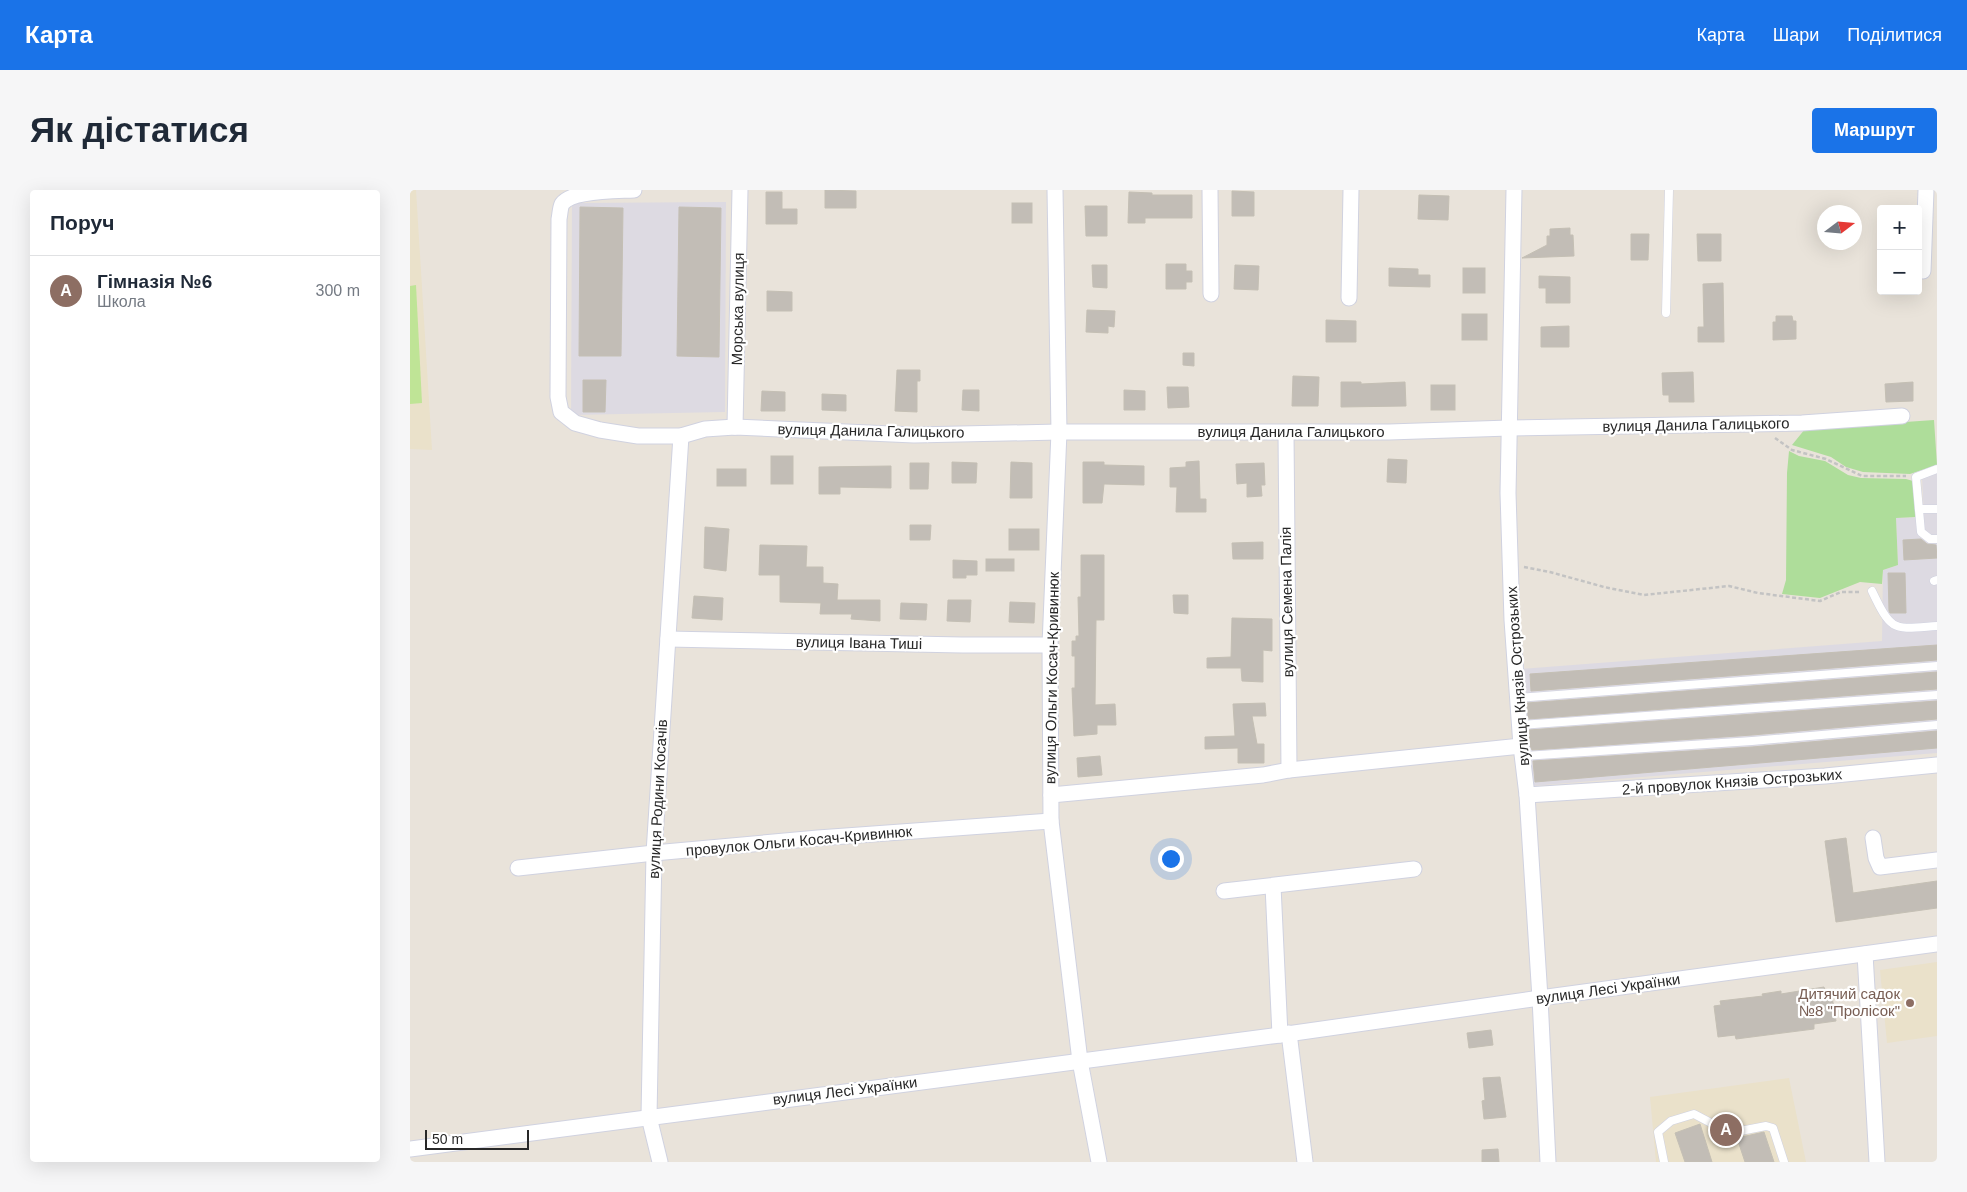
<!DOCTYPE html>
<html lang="uk">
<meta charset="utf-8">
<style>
:root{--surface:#fff;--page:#f6f6f7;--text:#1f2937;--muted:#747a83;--line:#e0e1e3;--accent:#1a73e8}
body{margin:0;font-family:Helvetica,sans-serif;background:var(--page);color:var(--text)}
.controls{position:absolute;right:15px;top:15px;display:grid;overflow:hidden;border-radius:5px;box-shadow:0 5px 20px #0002}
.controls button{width:45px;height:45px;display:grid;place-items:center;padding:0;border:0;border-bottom:1px solid var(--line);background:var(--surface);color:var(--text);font:25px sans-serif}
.compass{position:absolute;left:1407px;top:15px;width:45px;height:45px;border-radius:50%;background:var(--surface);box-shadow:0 5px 20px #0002;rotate:74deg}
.scale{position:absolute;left:15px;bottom:12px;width:104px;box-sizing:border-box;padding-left:5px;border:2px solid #282828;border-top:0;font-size:14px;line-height:18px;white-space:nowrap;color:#282828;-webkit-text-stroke:4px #fff;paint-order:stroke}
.you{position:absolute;left:760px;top:668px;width:18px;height:18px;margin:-12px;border:4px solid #fff;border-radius:50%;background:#1a73e8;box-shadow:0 0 0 8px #1a73e833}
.badge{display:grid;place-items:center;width:32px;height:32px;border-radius:50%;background:var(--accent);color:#fff;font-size:16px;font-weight:700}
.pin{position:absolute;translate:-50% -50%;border:2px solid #fff;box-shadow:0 1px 5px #0006}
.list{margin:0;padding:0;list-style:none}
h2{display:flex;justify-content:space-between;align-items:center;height:65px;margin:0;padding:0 20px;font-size:21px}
h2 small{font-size:16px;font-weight:400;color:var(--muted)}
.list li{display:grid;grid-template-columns:32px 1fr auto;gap:15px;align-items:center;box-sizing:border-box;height:70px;padding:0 20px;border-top:1px solid var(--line)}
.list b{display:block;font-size:19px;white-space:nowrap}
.list p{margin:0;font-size:16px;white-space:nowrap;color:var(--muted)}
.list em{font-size:16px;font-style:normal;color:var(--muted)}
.map{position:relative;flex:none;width:1527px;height:972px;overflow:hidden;border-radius:5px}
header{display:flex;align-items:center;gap:30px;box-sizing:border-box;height:70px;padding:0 25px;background:var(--accent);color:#fff}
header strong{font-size:24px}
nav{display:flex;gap:28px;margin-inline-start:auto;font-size:18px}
.intro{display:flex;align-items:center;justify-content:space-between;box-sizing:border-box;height:120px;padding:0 30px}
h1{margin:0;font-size:35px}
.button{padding:12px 22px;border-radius:5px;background:var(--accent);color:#fff;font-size:18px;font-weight:700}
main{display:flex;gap:30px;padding:0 30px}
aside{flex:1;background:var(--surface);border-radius:5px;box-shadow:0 5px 20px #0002}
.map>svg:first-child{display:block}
</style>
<header>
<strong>Карта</strong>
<nav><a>Карта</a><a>Шари</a><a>Поділитися</a></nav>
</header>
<div class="intro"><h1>Як дістатися</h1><a class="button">Маршрут</a></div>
<main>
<aside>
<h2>Поруч<small></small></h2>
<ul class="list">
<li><span class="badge" style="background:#8d6e63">A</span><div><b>Гімназія №6</b><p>Школа</p></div><em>300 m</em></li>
</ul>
</aside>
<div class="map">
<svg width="1527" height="972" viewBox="0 0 1527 972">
<rect width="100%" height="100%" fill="#e9e3da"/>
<g fill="#dddae2">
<path d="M316 12 315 222 161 225 162 13Z"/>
<path d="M1527 283V563L1121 596 1110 479 1472 451 1473 380 1488 375 1486 328 1514 327 1512 287Z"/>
</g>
<g fill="#eae1ca">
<path d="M0 0H6L22 260 0 259Z"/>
<path d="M1527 772V846L1477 853 1470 780Z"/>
<path d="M1379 888 1396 972H1246L1240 907Z"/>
</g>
<g fill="#aedd9a">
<path d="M1524 230 1527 275 1500 284 1453 282 1436 277 1421 267 1382 255 1395 239Z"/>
<path d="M1379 261 1389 266 1415 271 1438 285 1451 288 1496 289 1503 291 1506 327 1486 328 1488 375 1473 380 1472 394 1450 392 1410 408 1372 404 1376 390 1377 283Z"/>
</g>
<path fill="#bfe496" d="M6 95 12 213 0 214V96Z"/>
<g fill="#c2bdb6" stroke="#c4bfb4">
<path d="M415 0 446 1V18H415Z"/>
<path d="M822 1 844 2V26H822Z"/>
<path d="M356 2H372V19H387V34H356Z"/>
<path d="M719 2 742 3V5H782V28H735V33H718Z"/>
<path d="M1009 5 1039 6 1038 30 1008 29Z"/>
<rect x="602" y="13" width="20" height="20"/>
<path d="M675 16H697V46H676Z"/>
<path d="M170 17 213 18 211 166H169Z"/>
<path d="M269 17 311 18 309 167 267 166Z"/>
<path d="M1160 38V45H1163L1164 66 1112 68 1137 55V46H1140V39Z"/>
<path d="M1221 44H1239L1238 70H1221Z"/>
<path d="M1287 44H1311V71H1288Z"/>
<path d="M756 74H776V81H782V92H776V99H756Z"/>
<path d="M682 75H697V98L683 97Z"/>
<path d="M825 75 849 76 848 100 824 99Z"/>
<path d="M979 78 1008 79V85H1020V97L979 96Z"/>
<rect x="1053" y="78" width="22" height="25"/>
<path d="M1129 86 1160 87V113H1136V98H1129Z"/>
<path d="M1313 93 1314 152H1288V137H1294L1293 94Z"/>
<path d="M357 101 382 102V121H357Z"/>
<path d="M677 120 705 121 704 137 698 136V143L676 142Z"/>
<rect x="1052" y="124" width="25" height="26"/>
<path d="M1366 126H1382L1383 131H1386V149L1363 150V132H1366Z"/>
<path d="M916 130 946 131V152H916Z"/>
<path d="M1159 136V157H1131V137Z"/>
<path d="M773 163H784V176L773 175Z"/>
<path d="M487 180H510V191H507V222L485 221Z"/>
<path d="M1283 182 1284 212H1259V205H1253L1252 183Z"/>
<path d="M883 186 909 187 908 216H882Z"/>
<path d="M173 190H196L195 222H173Z"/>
<path d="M931 192H951V194L995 192 996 216 931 217Z"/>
<path d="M1503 192V211L1476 212 1475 194Z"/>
<rect x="1021" y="195" width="24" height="25"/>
<path d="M757 197H778L779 217 758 218Z"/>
<path d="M553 200H569V221L552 220Z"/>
<path d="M714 200 735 201V220H714Z"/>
<path d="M352 201 375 202V221H351Z"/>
<path d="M412 204 436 205V221L412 220Z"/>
<rect x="361" y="266" width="22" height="28"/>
<path d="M978 269 997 270 996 293 977 292Z"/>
<path d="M789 271 790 309H796V322H766L767 297H760V278L776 277V272Z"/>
<path d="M542 272 567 273 566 293H542Z"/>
<path d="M601 272 622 273V308H600Z"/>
<path d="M673 272H694V275L734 276V295L694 294 692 313H673Z"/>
<path d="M500 273H519L518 299H500Z"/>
<path d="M854 273 855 295H851L852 306 837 307V293L827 294 826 274Z"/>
<path d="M481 276V298L430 297V304H409V277Z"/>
<rect x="307" y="279" width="29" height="17"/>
<path d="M500 335H521L520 350H500Z"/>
<path d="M295 337 319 339 316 381 294 378Z"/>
<rect x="599" y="339" width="30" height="21"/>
<path d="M1511 349 1517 354 1526 355 1527 368 1494 370 1493 350Z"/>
<path d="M853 352V369H823L822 353Z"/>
<path d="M350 355 397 356 396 377H413V393L428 394 427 410H470V431L441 429 442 424H410L411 413 370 412V385H349Z"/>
<path d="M671 365H694V430H686L685 515 705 514 706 535H687V544L664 546 662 498H665V466H662V451H666V446H669L668 407H671Z"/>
<rect x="576" y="369" width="28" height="12"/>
<path d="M543 370 567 371V385H556V388H543Z"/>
<path d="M1478 383H1495L1496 423H1480L1479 421Z"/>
<path d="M763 405H778V424L764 423Z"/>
<path d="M284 406 313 408 312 430 282 428Z"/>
<path d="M538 410H561L560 432 537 431Z"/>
<path d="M600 412 625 413 624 433 599 432Z"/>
<path d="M491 413 517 414 516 430 490 429Z"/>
<path d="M822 428 862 429V461L853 460V492L832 491 831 478H797V468L821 467Z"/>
<path d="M1527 455V470L1121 501 1120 484Z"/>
<path d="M1527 482V499L1118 529 1117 513Z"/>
<path d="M1527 511V529L1342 545 1122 560 1120 555 1119 540Z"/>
<path d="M855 513 856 526H842L847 554H854V573H828V558L795 559V547L825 546 823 514Z"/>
<path d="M1527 541V558L1125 592 1123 571 1342 557Z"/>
<path d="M690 566 692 585 668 587 667 568Z"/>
<path d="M1436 648 1443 703 1527 691V718L1426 732 1415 651Z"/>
<path d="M1414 797 1415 801 1421 800 1426 831 1404 834V839L1326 849 1325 845 1308 847 1304 816 1311 815 1310 811 1353 806 1352 804 1371 801V804Z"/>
<path d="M1081 840 1083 855 1059 858 1057 843Z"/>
<path d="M1090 887 1096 927 1074 929 1072 911 1075 910 1073 888Z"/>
<path d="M1290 934 1302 972H1275L1265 943Z"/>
<path d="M1354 942 1364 972H1335L1327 948Z"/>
<path d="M1088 959 1089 972H1072V960Z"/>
</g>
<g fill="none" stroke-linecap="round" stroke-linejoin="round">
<g stroke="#d0d2e0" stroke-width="9">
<g id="lane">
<path d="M1256 123 1259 0"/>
<path d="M1527 279 1506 287 1511 342 1520 349H1527"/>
<path d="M1509 319H1527"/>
<path d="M1524 391 1527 390"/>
<path d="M1462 401C1482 443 1483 439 1527 436"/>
<path d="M1108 508 1527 476"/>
<path d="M1110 535 1527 505"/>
<path d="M1113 566 1342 551 1527 535"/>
<path d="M1254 972 1248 942 1261 931 1284 924 1320 943 1356 936 1363 938 1374 972"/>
</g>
</g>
<g stroke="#d0d2e0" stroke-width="17">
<g id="street">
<path d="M224 0C206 1 162 0 152 14 150 18 150 25 149 29L148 207 151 222 165 233 190 240 228 246H271L295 239 325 237 504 245 649 242H979L1099 238 1392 233 1492 226"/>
<path d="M645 0 649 242 640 455 641 631 670 871 689 972"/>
<path d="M800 0 801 104"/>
<path d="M1104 0 1098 303 1102 430 1111 556 1117 605 1130 808 1138 972"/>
<path d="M1513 81 1516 0"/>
<path d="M939 108 941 0"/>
<path d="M325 237 330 0"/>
<path d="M876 243 879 580"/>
<path d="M258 449 552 455H640"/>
<path d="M641 605 853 585 879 580 1111 556"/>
<path d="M1117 605 1415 586 1527 575"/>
<path d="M1463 648 1466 668 1470 677 1527 670"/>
<path d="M108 678 244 663 408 648 641 631"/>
<path d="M863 696 870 845"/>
<path d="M814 701 1004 679"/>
<path d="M1455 764 1467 972"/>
<path d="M879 843 895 972"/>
<path d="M0 959 870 845 1130 808 1527 754"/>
<path d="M250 972 239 927 244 663 271 246"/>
</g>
</g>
<g stroke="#c3c3c3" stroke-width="2.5" stroke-dasharray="4 2.5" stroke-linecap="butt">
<path d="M1365 248 1382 260 1416 269 1452 286H1496"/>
<path d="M1114 377 1140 382 1194 397 1234 405 1319 396 1348 403 1410 411 1431 402H1451"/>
</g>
<use href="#lane" stroke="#fff" stroke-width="8"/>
<use href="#street" stroke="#fff" stroke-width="15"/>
</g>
<circle fill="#8d6e63" stroke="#fff" stroke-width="2" cx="1500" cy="813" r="5"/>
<g text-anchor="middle" stroke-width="4.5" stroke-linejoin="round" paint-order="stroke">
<g font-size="15" fill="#282828" stroke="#fff">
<text transform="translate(328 119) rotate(-89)" y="5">Морська вулиця</text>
<text transform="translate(1286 235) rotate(-1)" y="5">вулиця Данила Галицького</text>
<text transform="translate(461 241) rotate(1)" y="5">вулиця Данила Галицького</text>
<text x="881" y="247">вулиця Данила Галицького</text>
<text transform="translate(877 412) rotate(-91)" y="5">вулиця Семена Палія</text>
<text transform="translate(449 453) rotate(1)" y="5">вулиця Івана Тиші</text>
<text transform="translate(1108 486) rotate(-94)" y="5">вулиця Князів Острозьких</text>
<text transform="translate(642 488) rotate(-89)" y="5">вулиця Ольги Косач-Кривинюк</text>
<text transform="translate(1322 592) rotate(-4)" y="5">2-й провулок Князів Острозьких</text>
<text transform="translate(248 609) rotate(-87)" y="5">вулиця Родини Косачів</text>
<text transform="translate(389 651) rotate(-5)" y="5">провулок Ольги Косач-Кривинюк</text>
<text transform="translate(1198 799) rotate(-8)" y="5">вулиця Лесі Українки</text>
<text transform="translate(435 901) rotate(-7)" y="5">вулиця Лесі Українки</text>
</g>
<g font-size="15" fill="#785e54" stroke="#fff" text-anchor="end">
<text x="1490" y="809">Дитячий садок<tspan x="1490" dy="17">№8 "Пролісок"</tspan></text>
</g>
</g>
</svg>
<div class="controls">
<button>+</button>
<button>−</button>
</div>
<svg class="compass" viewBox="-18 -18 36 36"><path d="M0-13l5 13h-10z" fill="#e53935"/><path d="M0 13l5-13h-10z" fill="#747a83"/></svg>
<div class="scale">50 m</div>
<div class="you"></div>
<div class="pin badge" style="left:1316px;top:940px;background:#8d6e63">A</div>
</div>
</main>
